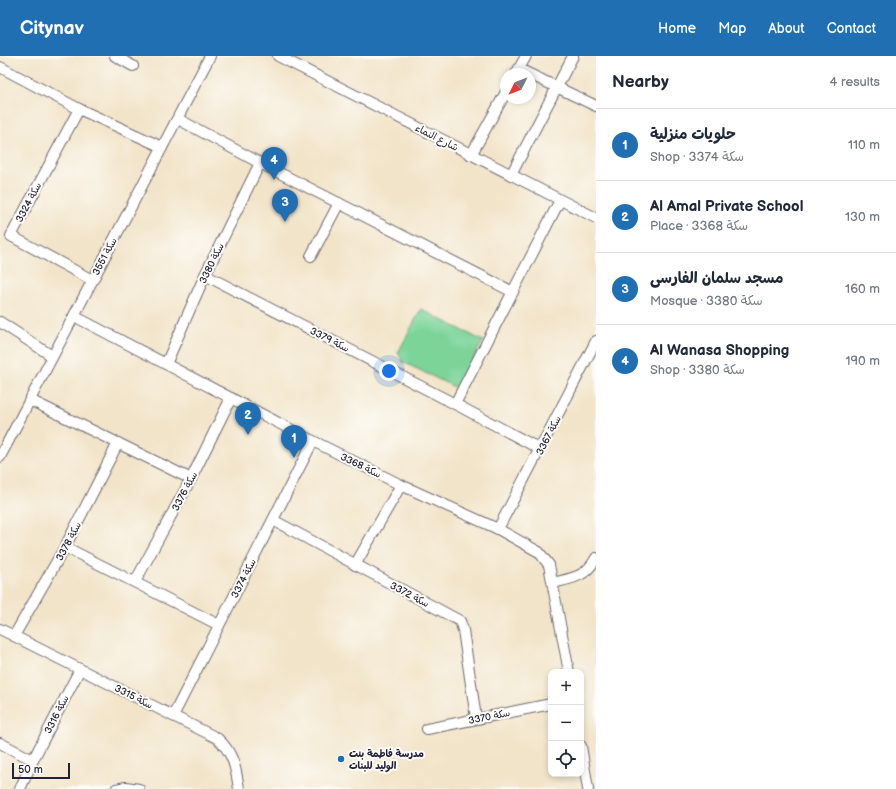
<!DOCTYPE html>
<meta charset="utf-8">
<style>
:root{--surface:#fff;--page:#f2f2f3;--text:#1f2937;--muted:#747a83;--line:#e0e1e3;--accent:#1f6fb2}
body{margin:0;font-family:"Balsamiq Sans","Playpen Sans Arabic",sans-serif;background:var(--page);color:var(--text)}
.controls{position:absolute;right:12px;bottom:12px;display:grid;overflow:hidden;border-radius:8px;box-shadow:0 2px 6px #0003}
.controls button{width:36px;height:36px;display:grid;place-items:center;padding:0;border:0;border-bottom:1px solid var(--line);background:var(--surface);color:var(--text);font:20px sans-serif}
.compass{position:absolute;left:500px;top:12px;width:36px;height:36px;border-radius:50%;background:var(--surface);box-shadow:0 2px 6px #0003;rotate:228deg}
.scale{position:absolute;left:12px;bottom:10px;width:58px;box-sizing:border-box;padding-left:4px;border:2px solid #22223b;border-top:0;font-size:11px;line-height:14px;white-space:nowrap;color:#22223b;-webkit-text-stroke:3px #fdfcf7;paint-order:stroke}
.you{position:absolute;left:389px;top:315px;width:14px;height:14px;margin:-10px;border:3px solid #fff;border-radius:50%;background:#1a73e8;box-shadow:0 0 0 6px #1a73e833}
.badge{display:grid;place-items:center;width:26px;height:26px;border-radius:50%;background:var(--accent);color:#fff;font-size:13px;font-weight:700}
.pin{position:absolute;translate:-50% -33px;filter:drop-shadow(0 1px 2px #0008)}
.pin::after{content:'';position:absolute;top:21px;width:14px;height:12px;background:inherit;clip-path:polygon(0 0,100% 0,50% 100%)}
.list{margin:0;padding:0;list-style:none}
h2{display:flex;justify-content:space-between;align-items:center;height:52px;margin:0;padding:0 16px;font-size:17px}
h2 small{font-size:13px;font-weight:400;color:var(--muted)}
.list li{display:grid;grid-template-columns:26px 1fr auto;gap:12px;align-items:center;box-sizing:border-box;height:72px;padding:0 16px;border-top:1px solid var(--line)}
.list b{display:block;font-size:15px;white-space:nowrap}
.list p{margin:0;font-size:13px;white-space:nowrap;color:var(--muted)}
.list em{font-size:13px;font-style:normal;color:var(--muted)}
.icon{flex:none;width:22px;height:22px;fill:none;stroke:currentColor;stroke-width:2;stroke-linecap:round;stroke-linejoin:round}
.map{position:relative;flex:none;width:596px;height:733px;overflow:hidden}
header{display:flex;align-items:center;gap:24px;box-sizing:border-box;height:56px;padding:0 20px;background:var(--accent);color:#fff}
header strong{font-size:19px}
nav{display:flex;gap:22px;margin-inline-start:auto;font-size:14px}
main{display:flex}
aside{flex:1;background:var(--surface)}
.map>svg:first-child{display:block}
</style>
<header>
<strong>Citynav</strong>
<nav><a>Home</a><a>Map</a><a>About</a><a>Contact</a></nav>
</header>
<main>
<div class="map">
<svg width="596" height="733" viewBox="0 0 596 733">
<rect width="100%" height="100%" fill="#fdfcf7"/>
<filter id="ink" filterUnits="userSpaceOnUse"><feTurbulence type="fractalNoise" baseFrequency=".025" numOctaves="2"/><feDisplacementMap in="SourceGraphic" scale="8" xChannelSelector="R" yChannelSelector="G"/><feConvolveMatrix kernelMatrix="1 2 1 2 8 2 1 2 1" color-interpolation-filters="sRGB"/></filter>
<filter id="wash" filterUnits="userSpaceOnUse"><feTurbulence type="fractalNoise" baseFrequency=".012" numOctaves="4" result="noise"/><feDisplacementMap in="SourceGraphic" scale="16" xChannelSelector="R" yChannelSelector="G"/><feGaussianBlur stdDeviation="0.9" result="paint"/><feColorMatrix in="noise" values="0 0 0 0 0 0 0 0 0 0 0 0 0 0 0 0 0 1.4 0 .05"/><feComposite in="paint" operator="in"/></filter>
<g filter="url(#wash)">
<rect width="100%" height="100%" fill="#f2e4c9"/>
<path fill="#7cd499" stroke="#4f7b6a" d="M421 253 483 285 460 328 456 332 403 306 398 297Z"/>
</g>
<g filter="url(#ink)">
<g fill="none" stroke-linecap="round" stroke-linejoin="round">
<g stroke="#6b666d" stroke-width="12">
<g id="minor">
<path d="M115 0 133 10"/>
<path d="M278 0 596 162"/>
<path d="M0 11 79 53 162 91"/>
<path d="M519 13 596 50"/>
<path d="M516 18 526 0"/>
<path d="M79 53 11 180 92 224"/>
<path d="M178 63 260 107 513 236"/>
<path d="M471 99 506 36"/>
<path d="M511 119 573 0"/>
<path d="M311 200 339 147"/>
<path d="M205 219 455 348 540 393"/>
<path d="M74 260 313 385 401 429 498 473 539 496 549 509 569 616"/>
<path d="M0 266 52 300"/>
<path d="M166 308 205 219 260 107"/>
<path d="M30 344 191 423"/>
<path d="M455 348 560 144"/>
<path d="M0 401 210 0"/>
<path d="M273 464 460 565 463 574 476 662"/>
<path d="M498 473 596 285"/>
<path d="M65 491 219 569"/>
<path d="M355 509 401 429"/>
<path d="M135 526 191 423 231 342"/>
<path d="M553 527C573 522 586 521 596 502"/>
<path d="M0 573 217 682C233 696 236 712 239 733"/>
<path d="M14 580 65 491 118 387"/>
<path d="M173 660 313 385"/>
<path d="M427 673 551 648"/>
<path d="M0 687 33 704"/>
<path d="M581 690 588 733"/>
<path d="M20 733 33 704 80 613"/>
<path d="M116 733 126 731 139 733"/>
</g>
</g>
<use href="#minor" stroke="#fff" stroke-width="10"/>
</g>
</g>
<circle fill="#1f6fb2" stroke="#fdfcf7" stroke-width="1.5" cx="341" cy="703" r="4"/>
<g text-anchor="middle" stroke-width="4" stroke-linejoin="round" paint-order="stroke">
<g font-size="10" fill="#22223b" stroke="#fdfcf7">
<text transform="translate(437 81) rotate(27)" y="4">شارع النماء</text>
<text transform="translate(28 146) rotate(-62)" y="4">سكة 3324</text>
<text transform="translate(104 200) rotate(-62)" y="4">سكة 3551</text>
<text transform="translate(211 207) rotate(-64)" y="4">سكة 3380</text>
<text transform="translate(330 283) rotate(27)" y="4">سكة 3379</text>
<text transform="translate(548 379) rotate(-63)" y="4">سكة 3367</text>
<text transform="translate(361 409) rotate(26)" y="4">سكة 3368</text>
<text transform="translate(184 435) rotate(-62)" y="4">سكة 3376</text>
<text transform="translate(68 485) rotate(-62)" y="4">سكة 3378</text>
<text transform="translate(243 522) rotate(-63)" y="4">سكة 3374</text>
<text transform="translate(410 538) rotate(28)" y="4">سكة 3372</text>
<text transform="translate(134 640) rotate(27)" y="4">سكة 3315</text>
<text transform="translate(56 658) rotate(-63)" y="4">سكة 3316</text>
<text transform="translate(489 660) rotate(-11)" y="4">سكة 3370</text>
</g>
<g font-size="10" font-weight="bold" fill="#22223b" stroke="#fdfcf7" text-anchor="start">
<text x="349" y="701">مدرسة فاطمة بنت<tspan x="349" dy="12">الوليد للبنات</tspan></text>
</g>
</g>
</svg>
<div class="controls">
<button>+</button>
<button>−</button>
<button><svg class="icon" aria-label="locate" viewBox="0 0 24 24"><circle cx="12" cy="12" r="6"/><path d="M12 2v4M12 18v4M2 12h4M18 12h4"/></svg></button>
</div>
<svg class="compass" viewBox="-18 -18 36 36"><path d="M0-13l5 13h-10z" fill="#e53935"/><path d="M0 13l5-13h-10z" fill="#747a83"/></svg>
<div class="scale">50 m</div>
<div class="you"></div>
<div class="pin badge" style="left:294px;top:402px">1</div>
<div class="pin badge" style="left:248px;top:379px">2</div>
<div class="pin badge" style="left:285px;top:166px">3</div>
<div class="pin badge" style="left:274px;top:124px">4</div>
</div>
<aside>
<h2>Nearby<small>4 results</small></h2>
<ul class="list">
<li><span class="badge">1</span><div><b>حلويات منزلية</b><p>Shop · سكة 3374</p></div><em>110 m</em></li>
<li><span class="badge">2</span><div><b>Al Amal Private School</b><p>Place · سكة 3368</p></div><em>130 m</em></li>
<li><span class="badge">3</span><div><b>مسجد سلمان الفارسى</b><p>Mosque · سكة 3380</p></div><em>160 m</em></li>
<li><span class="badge">4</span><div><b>Al Wanasa Shopping</b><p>Shop · سكة 3380</p></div><em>190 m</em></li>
</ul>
</aside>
</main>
